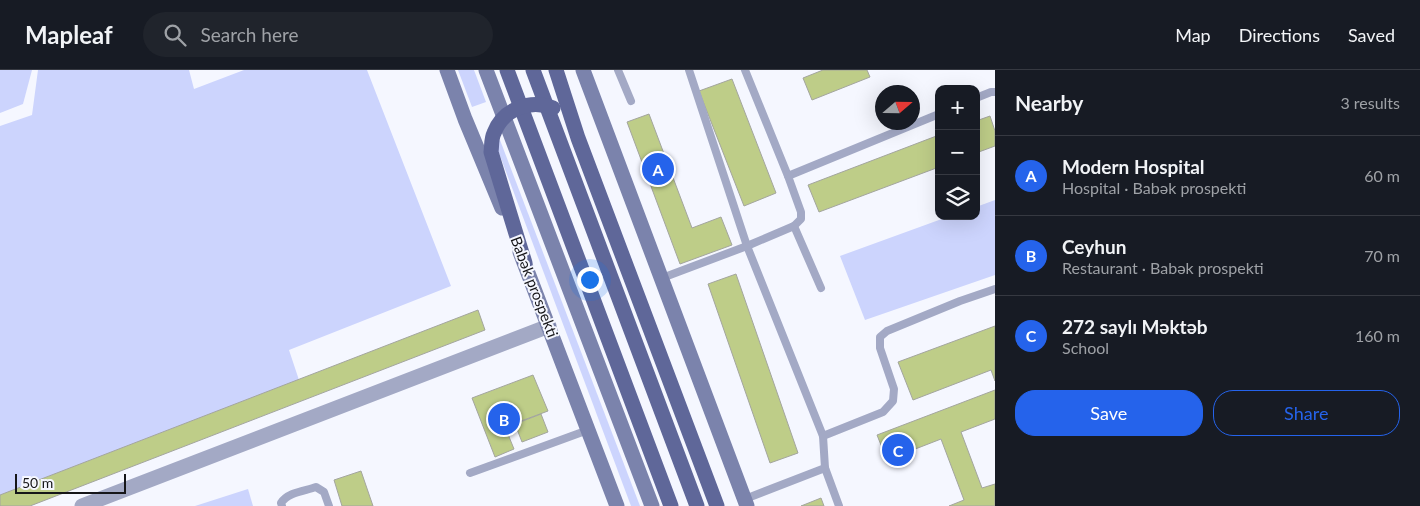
<!DOCTYPE html>
<meta charset="utf-8">
<style>
:root{--surface:#171b24;--page:#20242c;--text:#f1f3f6;--muted:#9ea1a6;--line:#363941;--accent:#2563eb}
body{margin:0;font-family:Lato,sans-serif;background:var(--page);color:var(--text)}
.controls{position:absolute;right:15px;top:15px;display:grid;overflow:hidden;border-radius:10px;box-shadow:0 5px 20px #0002}
.controls button{width:45px;height:45px;display:grid;place-items:center;padding:0;border:0;border-bottom:1px solid var(--line);background:var(--surface);color:var(--text);font:25px sans-serif}
.compass{position:absolute;left:875px;top:15px;width:45px;height:45px;border-radius:50%;background:var(--surface);box-shadow:0 5px 20px #0002;rotate:70deg}
.scale{position:absolute;left:15px;bottom:12px;width:111px;box-sizing:border-box;padding-left:5px;border:2px solid #161619;border-top:0;font-size:14px;line-height:18px;white-space:nowrap;color:#161619;-webkit-text-stroke:4px #f5f7ff;paint-order:stroke}
.you{position:absolute;left:589px;top:209px;width:18px;height:18px;margin:-12px;border:4px solid #fff;border-radius:50%;background:#1a73e8;box-shadow:0 0 0 8px #1a73e833}
.badge{display:grid;place-items:center;width:32px;height:32px;border-radius:50%;background:var(--accent);color:#fff;font-size:16px;font-weight:700}
.pin{position:absolute;translate:-50% -50%;border:2px solid #fff;box-shadow:0 1px 5px #0006}
.list{margin:0;padding:0;list-style:none}
h2{display:flex;justify-content:space-between;align-items:center;height:65px;margin:0;padding:0 20px;font-size:21px}
h2 small{font-size:16px;font-weight:400;color:var(--muted)}
.list li{display:grid;grid-template-columns:32px 1fr auto;gap:15px;align-items:center;box-sizing:border-box;height:80px;padding:0 20px;border-top:1px solid var(--line)}
.list b{display:block;font-size:19px;white-space:nowrap}
.list p{margin:0;font-size:16px;white-space:nowrap;color:var(--muted)}
.list em{font-size:16px;font-style:normal;color:var(--muted)}
.actions{display:flex;gap:10px;padding:15px 20px}
.actions a{flex:1;padding:11px 0;border:1px solid var(--accent);border-radius:20px;text-align:center;font-size:18px;color:var(--accent)}
.actions .main{background:var(--accent);color:#fff}
.icon{flex:none;width:28px;height:28px;fill:none;stroke:currentColor;stroke-width:2;stroke-linecap:round;stroke-linejoin:round}
.map{position:relative;flex:none;width:995px;height:436px;overflow:hidden}
header{display:flex;align-items:center;gap:30px;box-sizing:border-box;height:70px;padding:0 25px;background:var(--surface);border-bottom:1px solid var(--line)}
header strong{font-size:24px}
nav{display:flex;gap:28px;margin-inline-start:auto;font-size:18px}
.search{width:350px;height:45px;background:var(--page);display:flex;align-items:center;gap:12px;box-sizing:border-box;padding:0 18px;border-radius:28px;color:var(--muted);font-size:19px}
main{display:flex}
aside{flex:1;background:var(--surface)}
.map>svg:first-child{display:block}
</style>
<header>
<strong>Mapleaf</strong>
<div class="search"><svg class="icon" aria-label="search" viewBox="0 0 24 24"><circle cx="10" cy="10" r="6"/><path d="M15 15l6 6"/></svg>Search here</div>
<nav><a>Map</a><a>Directions</a><a>Saved</a></nav>
</header>
<main>
<div class="map">
<svg width="995" height="436" viewBox="0 0 995 436">
<rect width="100%" height="100%" fill="#f5f7ff"/>
<g fill="#ccd4fd">
<path d="M0 0H32L23 34 0 43Z"/>
<path d="M38 0H189L194 19 244 0H367L451 216 289 280 299 310 0 425V56L32 45Z"/>
<path d="M458 0H474L486 32 472 37Z"/>
<path d="M500 70 640 436H631L496 75Z"/>
<path d="M995 130V205L865 250 840 186 950 146H976V137Z"/>
<path d="M248 419 253 436H195Z"/>
</g>
<g fill="#becd88" stroke="#a3a59e">
<path d="M823 0H867L870 7 812 30 803 8Z"/>
<path d="M732 9 776 123 744 136 699 21Z"/>
<path d="M649 44 692 158 721 147 732 175 680 194 627 52Z"/>
<path d="M990 46 995 61V76L976 83V51Z"/>
<path d="M939 65V97L819 142 808 115Z"/>
<path d="M736 204 798 383 770 393 708 214Z"/>
<path d="M478 240 485 260 30 436H0V425Z"/>
<path d="M995 256V311L991 300 913 330 898 292Z"/>
<path d="M533 305 548 341 505 357 514 379 495 387 472 328Z"/>
<path d="M995 320V349L961 362 982 418 995 414V436H949L964 430 941 369 887 390 877 365Z"/>
<path d="M541 344 548 362 522 372 515 354Z"/>
<path d="M361 401 373 436H342L334 410Z"/>
<path d="M821 428 824 436H801Z"/>
</g>
<g fill="none" stroke-linecap="round" stroke-linejoin="round">
<g stroke="#a3a9c5" stroke-width="8">
<path d="M618 0 631 31"/>
<path d="M689 0 747 176 823 366 825 398 839 436"/>
<path d="M745 0 788 106"/>
<path d="M976 28 991 22H995"/>
<path d="M794 156 821 218"/>
<path d="M662 208 747 176 794 156 801 149V142L788 106 939 44"/>
<path d="M823 366 883 342 893 331 894 319 880 278V267L887 261 960 231 995 219"/>
<path d="M470 403 588 360"/>
<path d="M745 429 825 398"/>
<path d="M282 436 281 433C288 422 305 421 316 417L324 422 329 436"/>
</g>
<path stroke="#a3a9c5" stroke-width="15" d="M82 436 549 256"/>
<g stroke="#7b83ac" stroke-width="15">
<path d="M447 0 465 49 502 138"/>
<path d="M486 0 652 436"/>
<path d="M583 0 747 436"/>
<path d="M520 182 617 436"/>
</g>
<g stroke="#5f6799" stroke-width="15">
<path d="M507 0 671 436"/>
<path d="M533 0 697 436"/>
<path d="M556 0 578 68 717 436"/>
<path d="M525 193 491 82C492 76 491 69 494 63 503 39 530 29 553 38"/>
</g>
</g>
<g text-anchor="middle" stroke-width="4" stroke-linejoin="round" paint-order="stroke">
<g font-size="15" fill="#161619" stroke="#f5f7ff">
<text transform="translate(534 217) rotate(69)" y="5">Babək prospekti</text>
</g>
</g>
</svg>
<div class="controls">
<button>+</button>
<button>−</button>
<button><svg class="icon" aria-label="layers" viewBox="0 0 24 24"><path d="M12 4l9 5-9 5-9-5zM3 14l9 5 9-5"/></svg></button>
</div>
<svg class="compass" viewBox="-18 -18 36 36"><path d="M0-13l5 13h-10z" fill="#e53935"/><path d="M0 13l5-13h-10z" fill="#9ea1a6"/></svg>
<div class="scale">50 m</div>
<div class="you"></div>
<div class="pin badge" style="left:658px;top:99px">A</div>
<div class="pin badge" style="left:504px;top:349px">B</div>
<div class="pin badge" style="left:898px;top:380px">C</div>
</div>
<aside>
<h2>Nearby<small>3 results</small></h2>
<ul class="list">
<li><span class="badge">A</span><div><b>Modern Hospital</b><p>Hospital · Babək prospekti</p></div><em>60 m</em></li>
<li><span class="badge">B</span><div><b>Ceyhun</b><p>Restaurant · Babək prospekti</p></div><em>70 m</em></li>
<li><span class="badge">C</span><div><b>272 saylı Məktəb</b><p>School</p></div><em>160 m</em></li>
</ul>
<div class="actions"><a class="main">Save</a><a>Share</a></div>
</aside>
</main>
